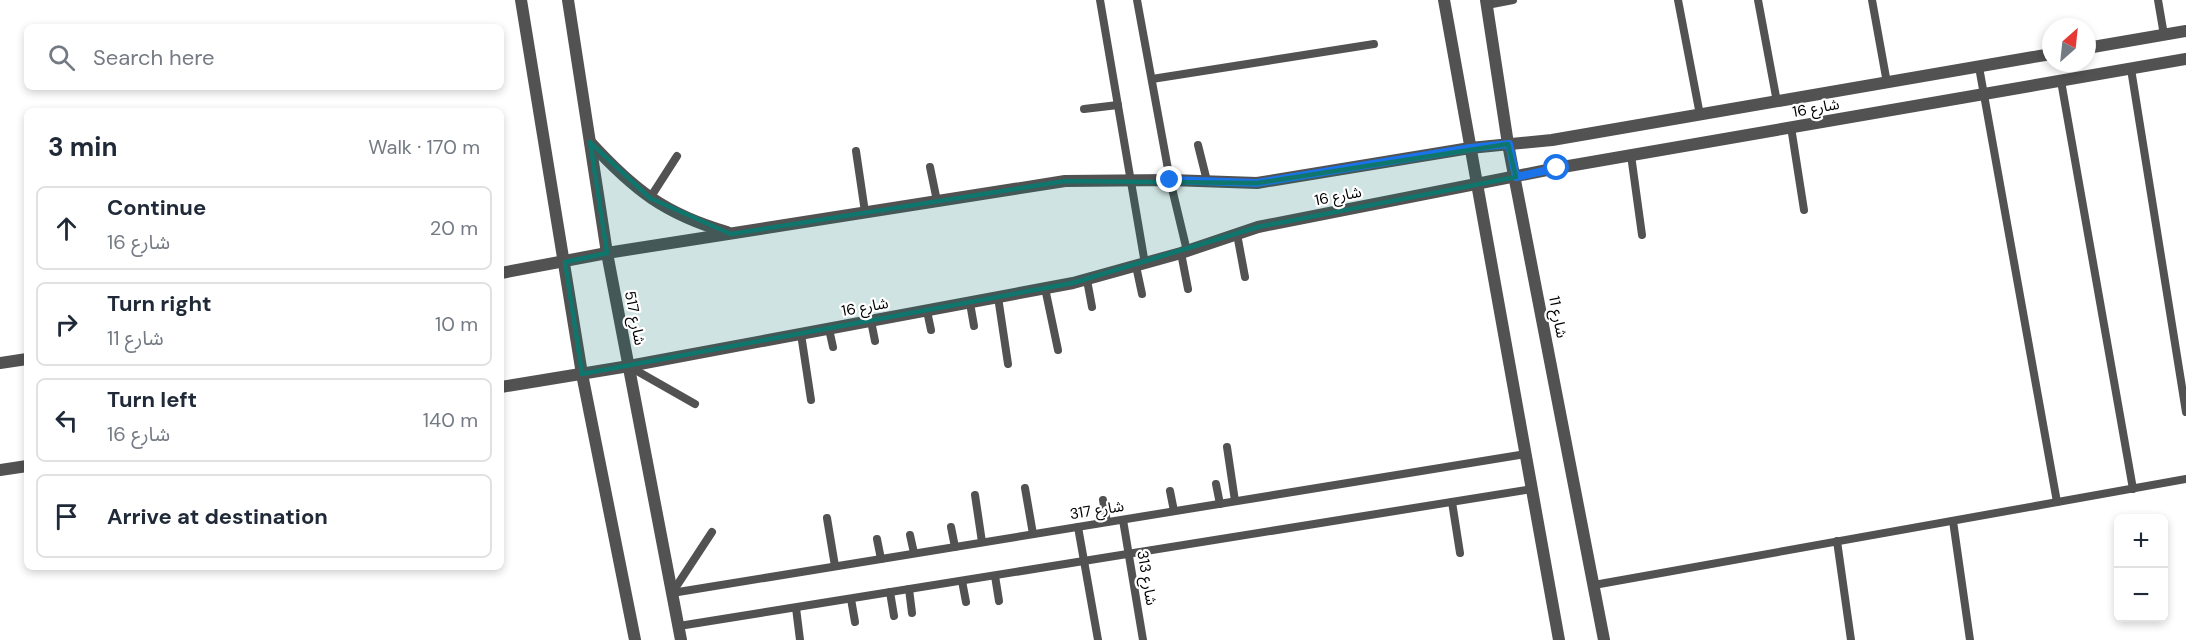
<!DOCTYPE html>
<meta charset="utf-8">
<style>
:root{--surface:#fff;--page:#f6f6f7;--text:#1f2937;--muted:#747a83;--line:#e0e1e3}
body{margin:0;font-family:"DM Sans","Noto Sans Arabic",sans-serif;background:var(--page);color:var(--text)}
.controls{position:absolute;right:18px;bottom:18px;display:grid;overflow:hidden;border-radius:9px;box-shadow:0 3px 9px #0003}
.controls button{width:54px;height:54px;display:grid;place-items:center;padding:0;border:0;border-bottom:2px solid var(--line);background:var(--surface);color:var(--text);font:30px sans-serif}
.compass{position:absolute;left:2042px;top:18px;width:54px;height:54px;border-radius:50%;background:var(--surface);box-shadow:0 3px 9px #0003;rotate:27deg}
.stop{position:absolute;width:18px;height:18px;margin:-14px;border:4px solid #1a73e8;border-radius:50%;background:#fff}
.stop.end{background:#1a73e8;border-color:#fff;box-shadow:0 2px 6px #0008}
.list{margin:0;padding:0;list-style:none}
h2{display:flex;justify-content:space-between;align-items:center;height:78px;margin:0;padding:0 24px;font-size:26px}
h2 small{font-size:20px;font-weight:400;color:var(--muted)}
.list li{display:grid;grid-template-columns:39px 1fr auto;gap:18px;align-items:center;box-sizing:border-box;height:84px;margin:0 12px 12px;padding:0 12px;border:2px solid var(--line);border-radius:9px}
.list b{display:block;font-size:22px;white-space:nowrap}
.list p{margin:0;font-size:20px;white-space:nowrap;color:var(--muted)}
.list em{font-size:20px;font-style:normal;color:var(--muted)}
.icon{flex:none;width:33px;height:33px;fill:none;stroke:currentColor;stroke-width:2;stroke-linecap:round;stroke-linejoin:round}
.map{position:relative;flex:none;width:2186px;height:640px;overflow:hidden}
.search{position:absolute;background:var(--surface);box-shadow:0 3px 9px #0003;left:24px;top:24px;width:480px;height:66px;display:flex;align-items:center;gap:15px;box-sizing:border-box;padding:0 21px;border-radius:9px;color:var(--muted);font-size:22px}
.panel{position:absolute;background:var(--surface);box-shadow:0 3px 9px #0003;left:24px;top:108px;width:480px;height:462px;border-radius:9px}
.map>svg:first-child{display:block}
</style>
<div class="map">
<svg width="2186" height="640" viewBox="0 0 2186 640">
<rect width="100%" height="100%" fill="#fff"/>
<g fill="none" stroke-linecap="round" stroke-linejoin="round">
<g stroke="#525252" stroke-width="8">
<path d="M1100 0 1145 264"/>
<path d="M1137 0 1170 180 1187 251"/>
<path d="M1678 0 1700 115"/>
<path d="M1758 0 1777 102"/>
<path d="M1872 0 1887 83"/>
<path d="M2158 0 2164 35"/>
<path d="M1487 5 1513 0"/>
<path d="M1979 67 2057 502"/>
<path d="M2131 69 2186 412"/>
<path d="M1152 79 1374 44"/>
<path d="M2061 81 2133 489"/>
<path d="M1084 109 1118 105"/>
<path d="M1791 127 1804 210"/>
<path d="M1198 145 1207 181"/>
<path d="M856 151 865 212"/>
<path d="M1631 155 1642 235"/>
<path d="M930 167 937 201"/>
<path d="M650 198 677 156"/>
<path d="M1237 234 1245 277"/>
<path d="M1181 253 1188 289"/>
<path d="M1136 266 1142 294"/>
<path d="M1087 280 1092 307"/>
<path d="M1045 288 1058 350"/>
<path d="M998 297 1008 364"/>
<path d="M970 303 974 326"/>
<path d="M927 311 931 330"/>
<path d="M871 321 875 341"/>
<path d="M829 329 833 347"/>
<path d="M801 334 811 400"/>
<path d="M630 367 695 404"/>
<path d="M1227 447 1235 501"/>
<path d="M1216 484 1220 504"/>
<path d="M1025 488 1033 534"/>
<path d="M1170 491 1174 511"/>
<path d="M975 495 982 542"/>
<path d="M1103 500 1107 522"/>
<path d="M1452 502 1460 553"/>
<path d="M827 518 835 566"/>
<path d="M1123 520 1143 640"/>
<path d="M1953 521 1970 640"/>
<path d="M951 527 955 547"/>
<path d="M1078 527 1098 640"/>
<path d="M910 535 914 553"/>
<path d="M877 539 881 559"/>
<path d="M1837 541 1851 640"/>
<path d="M995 576 999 601"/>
<path d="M962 581 966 602"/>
<path d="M1594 585 2186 479"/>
<path d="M909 589 912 613"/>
<path d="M890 592 894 616"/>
<path d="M672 593 1526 454"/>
<path d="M672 593 712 532"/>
<path d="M851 599 855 622"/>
<path d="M796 608 800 640"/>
<path d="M679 626 1532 489"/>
</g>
<g stroke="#525252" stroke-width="12">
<path d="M521 0 582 374 635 640"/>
<path d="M568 0 607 253 681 640"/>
<path d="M1444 0 1559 640"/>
<path d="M1486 0 1508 144 1604 640"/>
<path d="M2087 48 2186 31"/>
<path d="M590 142C634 190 665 214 727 232"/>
<path d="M501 273 607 253 1065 181 1170 180 1257 183 1470 148 1552 140 2051 54"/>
<path d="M0 363 27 359"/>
<path d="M501 387 629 366 1073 283 1181 253 1258 227 1557 168 2186 59"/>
<path d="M0 470 27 466"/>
</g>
</g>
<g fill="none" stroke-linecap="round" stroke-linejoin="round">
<path stroke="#1a73e8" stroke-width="8" d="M1170 180 1257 183 1470 148 1509 144 1516 177 1557 168"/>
</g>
<path fill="#0f766e" fill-opacity="0.2" stroke="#0f766e" stroke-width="4.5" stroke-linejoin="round" d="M590 142 650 198 731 234 1065 181 1257 183 1508 144 1516 177 1258 227 1073 283 582 374 565 262 607 253Z"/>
<g text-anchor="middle" stroke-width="4.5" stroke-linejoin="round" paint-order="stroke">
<g font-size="15" fill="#000" stroke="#fff">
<text transform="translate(1816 108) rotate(-10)" y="5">شارع 16</text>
<text transform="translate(1338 196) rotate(-11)" y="5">شارع 16</text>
<text transform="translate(865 307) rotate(-10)" y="5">شارع 16</text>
<text transform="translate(1558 317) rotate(79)" y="5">شارع 11</text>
<text transform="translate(635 318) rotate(79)" y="5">شارع 517</text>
<text transform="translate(1097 510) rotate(-9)" y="5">شارع 317</text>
<text transform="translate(1147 578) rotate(80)" y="5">شارع 313</text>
</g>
</g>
</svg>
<div class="controls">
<button>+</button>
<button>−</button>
</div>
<svg class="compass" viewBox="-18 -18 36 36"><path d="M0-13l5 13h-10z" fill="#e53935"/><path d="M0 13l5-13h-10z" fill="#747a83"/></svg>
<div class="stop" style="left:1557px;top:168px"></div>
<div class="stop end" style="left:1170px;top:180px"></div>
<div class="search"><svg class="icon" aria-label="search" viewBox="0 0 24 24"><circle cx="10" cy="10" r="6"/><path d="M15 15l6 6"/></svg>Search here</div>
<section class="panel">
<h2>3 min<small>Walk · 170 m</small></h2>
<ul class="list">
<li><svg class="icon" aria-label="ahead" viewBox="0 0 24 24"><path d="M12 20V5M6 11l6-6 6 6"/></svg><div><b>Continue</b><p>شارع 16</p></div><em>20 m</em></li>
<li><svg class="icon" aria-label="right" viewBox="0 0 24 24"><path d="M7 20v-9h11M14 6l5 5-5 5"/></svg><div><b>Turn right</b><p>شارع 11</p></div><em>10 m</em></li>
<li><svg class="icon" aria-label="left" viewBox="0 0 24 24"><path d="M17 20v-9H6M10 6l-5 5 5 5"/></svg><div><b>Turn left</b><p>شارع 16</p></div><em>140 m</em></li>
<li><svg class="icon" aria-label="arrive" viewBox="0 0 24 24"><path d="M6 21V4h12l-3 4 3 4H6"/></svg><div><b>Arrive at destination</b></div></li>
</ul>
</section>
</div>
